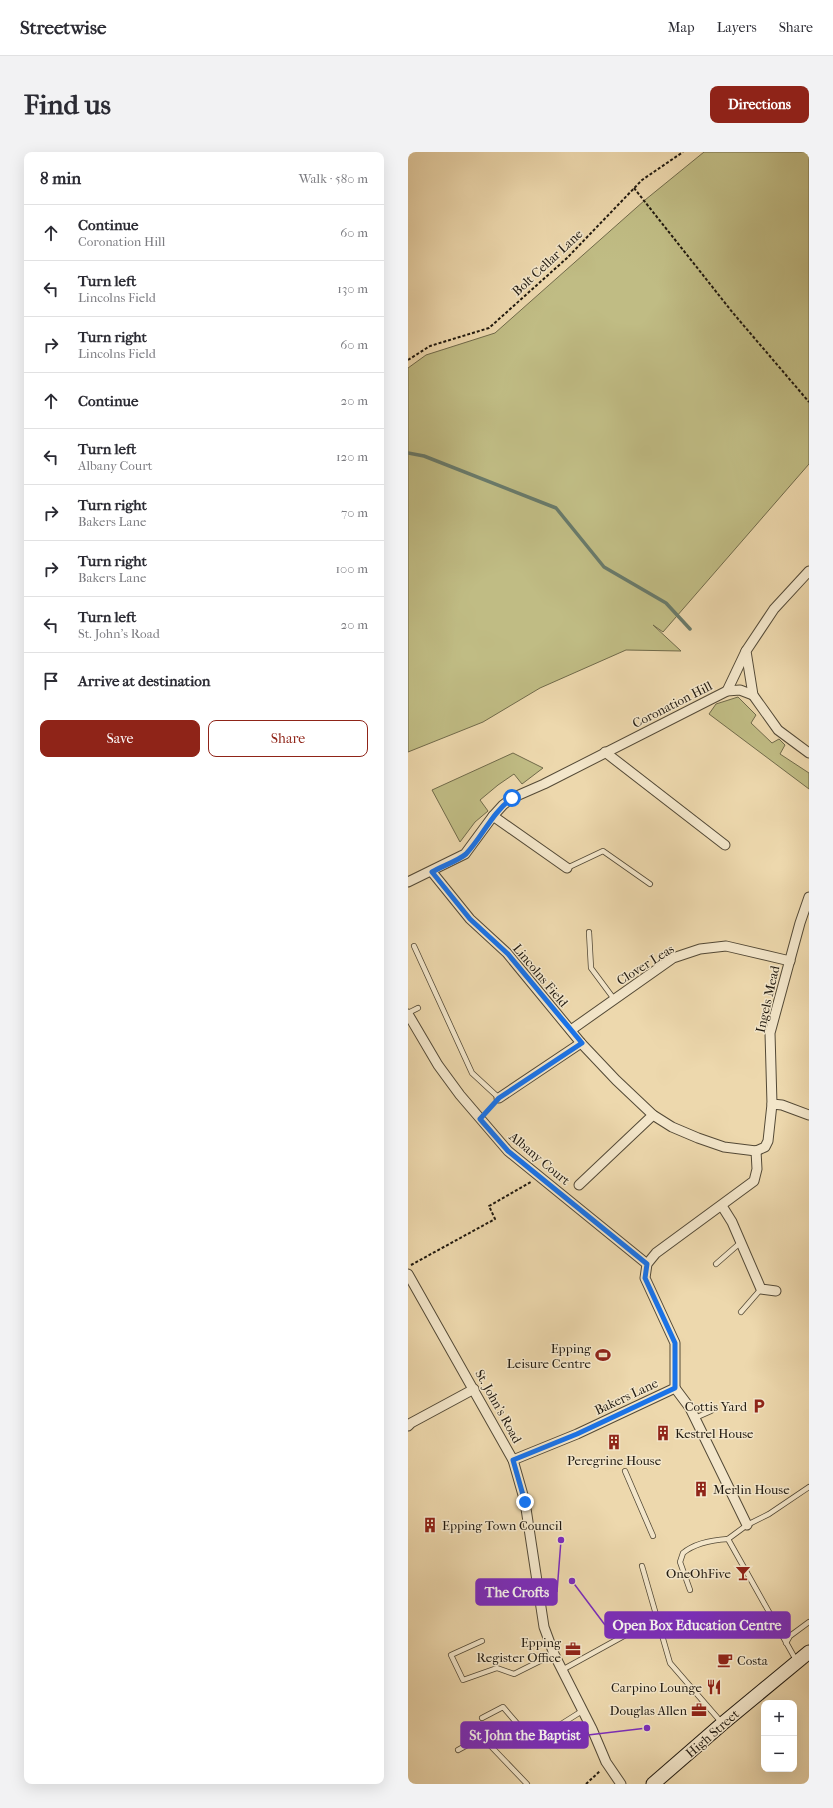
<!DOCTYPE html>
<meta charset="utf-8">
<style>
:root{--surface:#fff;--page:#f2f2f3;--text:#2b2b33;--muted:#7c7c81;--line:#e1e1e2;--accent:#8f2418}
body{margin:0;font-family:"IM FELL French Canon",serif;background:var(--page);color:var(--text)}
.controls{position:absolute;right:12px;bottom:12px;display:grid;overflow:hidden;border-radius:8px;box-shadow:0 4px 16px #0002}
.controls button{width:36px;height:36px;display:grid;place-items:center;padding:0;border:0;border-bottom:1px solid var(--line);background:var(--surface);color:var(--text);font:20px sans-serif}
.stop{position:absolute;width:12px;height:12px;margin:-9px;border:3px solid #1a73e8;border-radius:50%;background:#fff}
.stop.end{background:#1a73e8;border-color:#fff;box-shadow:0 1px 4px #0008}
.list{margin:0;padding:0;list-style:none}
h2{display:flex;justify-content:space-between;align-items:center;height:52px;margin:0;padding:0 16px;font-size:17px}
h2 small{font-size:13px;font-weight:400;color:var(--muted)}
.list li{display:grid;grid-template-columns:26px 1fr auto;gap:12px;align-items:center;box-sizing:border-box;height:56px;padding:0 16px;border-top:1px solid var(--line)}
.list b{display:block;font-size:15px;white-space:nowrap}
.list p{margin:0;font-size:13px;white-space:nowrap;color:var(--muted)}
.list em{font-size:13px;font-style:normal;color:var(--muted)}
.actions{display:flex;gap:8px;padding:12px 16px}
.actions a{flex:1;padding:9px 0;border:1px solid var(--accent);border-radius:8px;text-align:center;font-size:14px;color:var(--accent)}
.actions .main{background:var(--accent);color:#fff}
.icon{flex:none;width:22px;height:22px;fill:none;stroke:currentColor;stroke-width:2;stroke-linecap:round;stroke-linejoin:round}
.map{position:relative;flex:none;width:401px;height:1632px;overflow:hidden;border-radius:8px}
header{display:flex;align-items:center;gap:24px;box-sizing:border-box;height:56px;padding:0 20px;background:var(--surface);border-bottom:1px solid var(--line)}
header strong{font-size:19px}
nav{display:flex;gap:22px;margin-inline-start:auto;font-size:14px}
.intro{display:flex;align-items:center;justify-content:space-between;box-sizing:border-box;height:96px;padding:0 24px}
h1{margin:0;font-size:28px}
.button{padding:10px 18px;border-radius:8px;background:var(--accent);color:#fff;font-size:14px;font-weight:700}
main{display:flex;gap:24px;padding:0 24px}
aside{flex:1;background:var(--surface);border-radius:8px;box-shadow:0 4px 16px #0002}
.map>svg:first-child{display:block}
</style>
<header>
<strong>Streetwise</strong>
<nav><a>Map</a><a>Layers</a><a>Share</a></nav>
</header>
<div class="intro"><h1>Find us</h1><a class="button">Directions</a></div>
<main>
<aside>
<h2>8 min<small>Walk · 580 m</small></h2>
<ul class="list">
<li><svg class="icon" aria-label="ahead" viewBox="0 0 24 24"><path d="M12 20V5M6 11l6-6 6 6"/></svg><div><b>Continue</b><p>Coronation Hill</p></div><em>60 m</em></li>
<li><svg class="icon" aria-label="left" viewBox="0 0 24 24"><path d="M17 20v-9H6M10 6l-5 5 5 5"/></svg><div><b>Turn left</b><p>Lincolns Field</p></div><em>130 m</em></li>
<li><svg class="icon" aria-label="right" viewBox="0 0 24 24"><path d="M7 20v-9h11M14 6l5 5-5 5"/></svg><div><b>Turn right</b><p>Lincolns Field</p></div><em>60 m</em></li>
<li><svg class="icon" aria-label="ahead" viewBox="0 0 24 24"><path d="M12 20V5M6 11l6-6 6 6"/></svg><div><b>Continue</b></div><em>20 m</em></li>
<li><svg class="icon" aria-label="left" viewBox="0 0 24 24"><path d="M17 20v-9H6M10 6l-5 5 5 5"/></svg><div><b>Turn left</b><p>Albany Court</p></div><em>120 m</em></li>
<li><svg class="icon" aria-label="right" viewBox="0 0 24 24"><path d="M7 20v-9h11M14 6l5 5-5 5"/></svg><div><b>Turn right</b><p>Bakers Lane</p></div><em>70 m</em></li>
<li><svg class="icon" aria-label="right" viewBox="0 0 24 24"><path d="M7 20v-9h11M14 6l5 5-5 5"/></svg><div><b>Turn right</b><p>Bakers Lane</p></div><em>100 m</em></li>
<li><svg class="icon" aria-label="left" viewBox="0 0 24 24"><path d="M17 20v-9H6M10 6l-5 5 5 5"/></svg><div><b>Turn left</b><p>St. John's Road</p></div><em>20 m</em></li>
<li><svg class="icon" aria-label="arrive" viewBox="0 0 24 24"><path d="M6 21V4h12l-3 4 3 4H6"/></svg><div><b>Arrive at destination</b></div></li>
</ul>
<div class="actions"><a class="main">Save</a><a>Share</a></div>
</aside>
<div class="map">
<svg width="401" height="1632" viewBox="0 0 401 1632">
<rect width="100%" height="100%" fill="#edd8ad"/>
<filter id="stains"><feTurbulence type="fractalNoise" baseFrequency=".005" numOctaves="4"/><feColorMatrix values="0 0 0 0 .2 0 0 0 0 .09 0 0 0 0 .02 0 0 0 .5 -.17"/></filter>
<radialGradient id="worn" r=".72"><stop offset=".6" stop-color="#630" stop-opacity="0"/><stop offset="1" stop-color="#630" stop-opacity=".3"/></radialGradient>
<g fill="#c0bc84" stroke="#706a4a">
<path d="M296 0H401V312L255 480 245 473 273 499 218 498 132 536 75 570 0 600V216L18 203 87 181 237 48Z"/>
<path d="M330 545 348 563 343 571 364 591 371 587 377 593 372 602 401 621V637L301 562 308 552Z"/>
<path d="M105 601 135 616 114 632 106 622 90 633 72 648 80 659 67 670 52 690 24 638Z"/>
</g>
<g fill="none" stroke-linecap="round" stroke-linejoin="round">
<path stroke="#697a6a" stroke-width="3.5" d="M0 301 16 304 148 356 196 415 258 451 282 477"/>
<g stroke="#534936" stroke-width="6">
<g id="lane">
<path d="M159 716 195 699 242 732"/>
<path d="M181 780 183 816 206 847"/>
<path d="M6 794 64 921 91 946"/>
<path d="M0 861 10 856"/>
<path d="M308 1112 332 1091"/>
<path d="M333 1160 353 1137"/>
<path d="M287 1266 303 1259"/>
<path d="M217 1319 245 1384"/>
<path d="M234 1414 262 1511 314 1571"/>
<path d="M282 1438 272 1410 275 1401C287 1391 304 1388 320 1387"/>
<path d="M74 1489 43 1503 55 1528 89 1516 106 1522 146 1502"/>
<path d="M378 1491 382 1484 401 1470"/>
<path d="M388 1508 320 1387 339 1373 361 1362 401 1335"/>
<path d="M154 1518 223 1480"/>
<path d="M74 1566 95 1555 125 1590 174 1559"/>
<path d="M50 1598 74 1585 119 1632"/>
</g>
</g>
<g stroke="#534936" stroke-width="11">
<g id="street">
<path d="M401 419 366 457 338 499 345 543 370 578 401 601"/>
<path d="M319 539 338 499"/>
<path d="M197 600 317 693"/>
<path d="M85 664 159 716"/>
<path d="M24 720 62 767 99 801 173 891 208 928 245 963 264 975 290 986 316 995 348 999"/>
<path d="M0 730 57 702 85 664 95 653 104 646 136 632 319 539 332 538 345 543"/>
<path d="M0 862 30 913 52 943 100 999 239 1112"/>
<path d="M163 878 265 806 292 797 318 794 382 809"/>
<path d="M91 946 173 891"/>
<path d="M364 952 374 953 401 963"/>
<path d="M348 999 357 995 360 989 364 952 362 881 392 771 401 745"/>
<path d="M171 1033 245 963"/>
<path d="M314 1054 324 1070 353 1137 368 1139"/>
<path d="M0 1122 105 1308 117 1350 136 1475 146 1502 184 1577 198 1610 213 1632"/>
<path d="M267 1236 282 1256 339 1373"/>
<path d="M0 1274 3 1271 66 1237"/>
<path d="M105 1308 169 1282 267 1236V1191L237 1126 239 1112 248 1101 346 1029 349 1017 348 999"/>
</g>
</g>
<g stroke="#20190f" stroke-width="15">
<path id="secondary" d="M245 1632 314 1572 401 1500"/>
</g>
<g stroke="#20190f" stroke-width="2" stroke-dasharray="3 2" stroke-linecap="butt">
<path d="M226 36 325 161 401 250"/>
<path d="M0 208 22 194 81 176 159 106 234 28 275 0"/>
<path d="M3 1113 87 1067 81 1054 123 1030"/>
<path d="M178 1632 192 1619"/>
</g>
<use href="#lane" stroke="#f3e6ca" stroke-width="4.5"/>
<use href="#street" stroke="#f3e6ca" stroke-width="9"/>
<use href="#secondary" stroke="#f3e6ca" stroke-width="13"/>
</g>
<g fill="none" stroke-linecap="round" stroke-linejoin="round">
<path stroke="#1a73e8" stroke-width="5" d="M104 646C83 662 75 684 58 702 50 709 34 714 24 720L62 767 100 802 174 891 91 946 72 967 100 999 239 1112 237 1126 267 1191V1236L169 1282 105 1308 117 1350"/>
</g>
<defs>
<g id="stadium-bare" transform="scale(1.2)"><path d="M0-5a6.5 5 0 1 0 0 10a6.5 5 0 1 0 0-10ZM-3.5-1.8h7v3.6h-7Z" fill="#8f2418" stroke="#f3e6ca" stroke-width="2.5" paint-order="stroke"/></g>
<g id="parking-bare" transform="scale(1.2)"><path d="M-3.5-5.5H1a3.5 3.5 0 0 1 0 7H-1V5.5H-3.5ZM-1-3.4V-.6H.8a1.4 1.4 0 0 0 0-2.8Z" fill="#8f2418" stroke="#f3e6ca" stroke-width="2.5" paint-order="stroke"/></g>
<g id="building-bare" transform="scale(1.2)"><path d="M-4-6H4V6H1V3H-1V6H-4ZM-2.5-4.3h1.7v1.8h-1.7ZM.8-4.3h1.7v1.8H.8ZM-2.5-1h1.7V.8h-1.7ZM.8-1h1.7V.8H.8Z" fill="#8f2418" stroke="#f3e6ca" stroke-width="2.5" paint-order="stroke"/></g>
<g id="bar-bare" transform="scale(1.2)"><path d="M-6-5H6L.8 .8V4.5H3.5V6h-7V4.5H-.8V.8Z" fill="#8f2418" stroke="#f3e6ca" stroke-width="2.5" paint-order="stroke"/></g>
<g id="office-bare" transform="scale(1.2)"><path d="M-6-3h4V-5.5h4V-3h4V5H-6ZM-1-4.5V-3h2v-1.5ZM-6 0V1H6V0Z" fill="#8f2418" stroke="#f3e6ca" stroke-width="2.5" paint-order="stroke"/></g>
<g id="cafe-bare" transform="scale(1.2)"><path d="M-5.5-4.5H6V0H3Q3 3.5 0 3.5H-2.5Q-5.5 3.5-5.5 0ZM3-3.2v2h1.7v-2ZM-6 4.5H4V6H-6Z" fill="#8f2418" stroke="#f3e6ca" stroke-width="2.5" paint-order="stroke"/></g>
<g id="restaurant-bare" transform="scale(1.2)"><path d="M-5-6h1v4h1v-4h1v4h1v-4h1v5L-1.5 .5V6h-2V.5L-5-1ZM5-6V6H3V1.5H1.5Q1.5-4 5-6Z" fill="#8f2418" stroke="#f3e6ca" stroke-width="2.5" paint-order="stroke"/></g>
</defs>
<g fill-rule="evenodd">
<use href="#stadium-bare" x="195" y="1203"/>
<use href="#parking-bare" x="351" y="1254"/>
<use href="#building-bare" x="255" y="1281"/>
<use href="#building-bare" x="206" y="1290"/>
<use href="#building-bare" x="293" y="1337"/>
<use href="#building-bare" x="22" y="1373"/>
<use href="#bar-bare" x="335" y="1421"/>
<use href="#office-bare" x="165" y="1497"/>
<use href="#cafe-bare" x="317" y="1508"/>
<use href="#restaurant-bare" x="306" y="1535"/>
<use href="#office-bare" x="291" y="1558"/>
</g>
<g text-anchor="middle" stroke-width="3" stroke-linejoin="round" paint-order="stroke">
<g font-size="13" fill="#20190f" stroke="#f3e6ca">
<text transform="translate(139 110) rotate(-43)" y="5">Bolt Cellar Lane</text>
<text transform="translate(264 552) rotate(-27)" y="5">Coronation Hill</text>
<text transform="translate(237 812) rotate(-32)" y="5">Clover Leas</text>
<text transform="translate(133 823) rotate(50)" y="5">Lincolns Field</text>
<text transform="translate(359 847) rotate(-77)" y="5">Ingels Mead</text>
<text transform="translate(132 1006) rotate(40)" y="5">Albany Court</text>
<text transform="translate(218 1244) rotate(-25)" y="5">Bakers Lane</text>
<text transform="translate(91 1254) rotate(61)" y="5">St. John's Road</text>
<text transform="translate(304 1581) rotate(-41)" y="5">High Street</text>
</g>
<g font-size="13" fill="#20190f" stroke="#f3e6ca" text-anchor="end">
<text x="183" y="1201">Epping<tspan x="183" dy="15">Leisure Centre</tspan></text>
<text x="339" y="1259">Cottis Yard</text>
<text x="267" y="1286" text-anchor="start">Kestrel House</text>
<text x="206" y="1313" text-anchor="middle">Peregrine House</text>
<text x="305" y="1342" text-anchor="start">Merlin House</text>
<text x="34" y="1378" text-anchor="start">Epping Town Council</text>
<text x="323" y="1426">OneOhFive</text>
<text x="153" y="1495">Epping<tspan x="153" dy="15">Register Office</tspan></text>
<text x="329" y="1513" text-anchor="start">Costa</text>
<text x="294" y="1540">Carpino Lounge</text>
<text x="279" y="1563">Douglas Allen</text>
</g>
</g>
<path fill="none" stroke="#7b2cbf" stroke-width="1.5" d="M153 1388L149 1440M164 1429L197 1473M239 1576L180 1583"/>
<g fill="#7b2cbf" stroke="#f3e6ca" stroke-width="1.5">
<circle cx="153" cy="1388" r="4"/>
<circle cx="164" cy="1429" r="4"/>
<circle cx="239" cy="1576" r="4"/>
</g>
<g fill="#7b2cbf" stroke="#7b2cbf" stroke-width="1.5">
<rect x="68" y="1427" width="81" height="26" rx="4"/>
<rect x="197" y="1460" width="185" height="26" rx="4"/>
<rect x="53" y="1570" width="127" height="26" rx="4"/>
</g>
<g font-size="14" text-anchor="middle" font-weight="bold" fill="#fff">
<text x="109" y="1445">The Crofts</text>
<text x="289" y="1478">Open Box Education Centre</text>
<text x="117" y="1588">St John the Baptist</text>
</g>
<rect width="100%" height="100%" filter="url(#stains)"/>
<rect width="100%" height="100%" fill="url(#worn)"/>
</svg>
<div class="controls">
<button>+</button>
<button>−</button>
</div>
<div class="stop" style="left:104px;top:646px"></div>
<div class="stop end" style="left:117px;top:1350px"></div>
</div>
</main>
